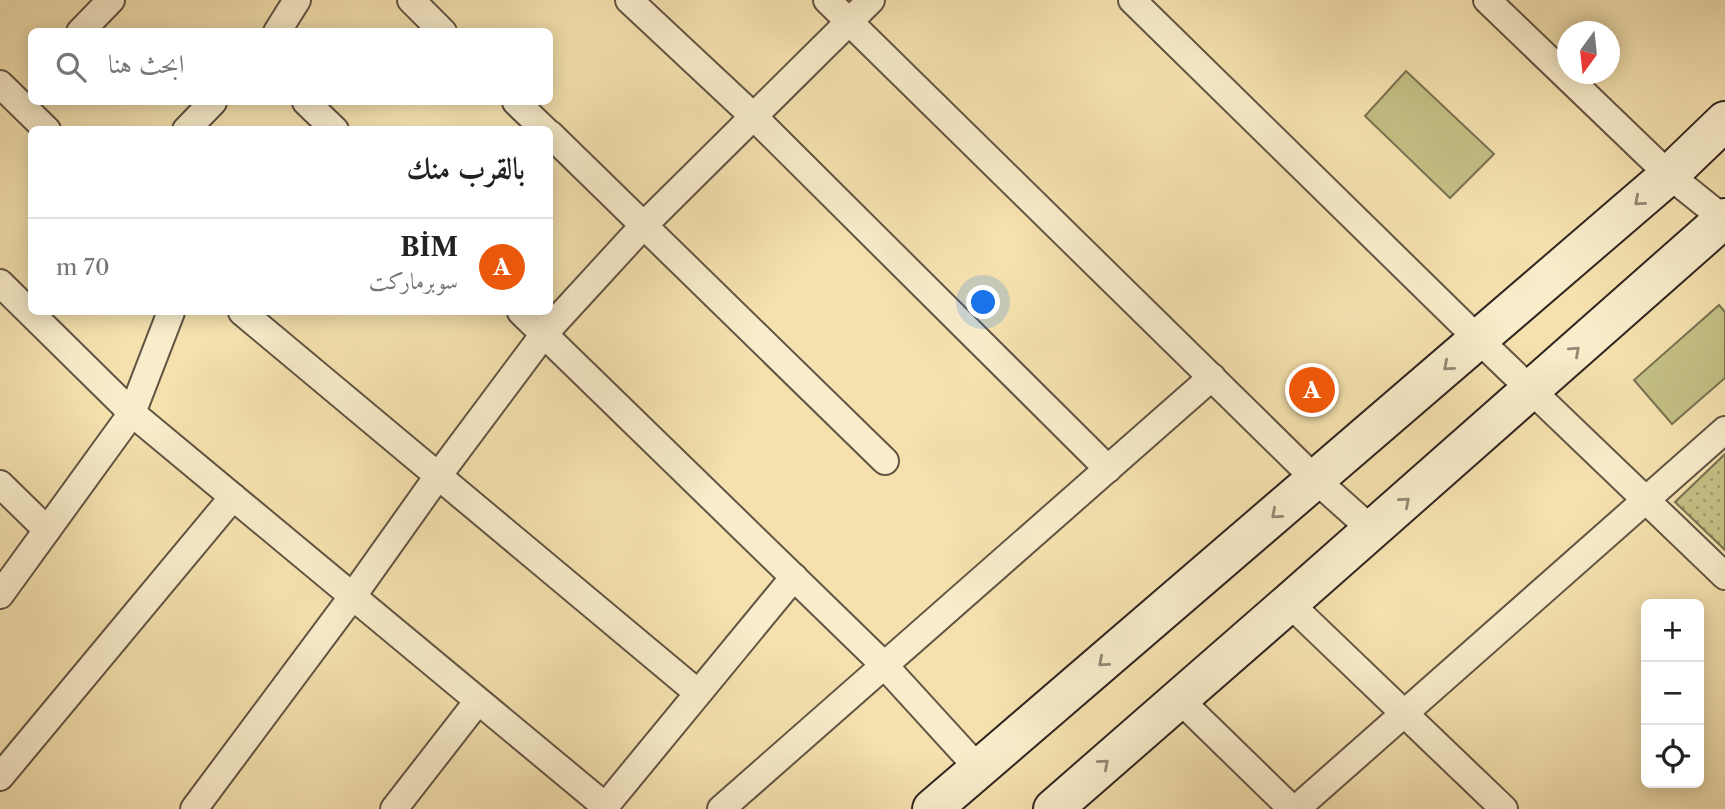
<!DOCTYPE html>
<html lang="ar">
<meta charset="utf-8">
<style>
:root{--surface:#fff;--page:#f2f2f2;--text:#222;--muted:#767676;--line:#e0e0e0;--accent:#ea580c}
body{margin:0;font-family:"Libre Caslon Text",Amiri,serif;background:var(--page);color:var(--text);direction:rtl}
.controls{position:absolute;right:21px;bottom:21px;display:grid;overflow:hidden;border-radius:10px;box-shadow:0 4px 18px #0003}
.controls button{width:63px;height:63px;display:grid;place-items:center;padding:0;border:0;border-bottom:2px solid var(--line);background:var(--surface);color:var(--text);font:35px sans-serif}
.compass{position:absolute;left:1557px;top:21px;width:63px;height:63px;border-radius:50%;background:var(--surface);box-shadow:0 4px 18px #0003;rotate:195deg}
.you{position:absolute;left:984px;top:303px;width:24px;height:24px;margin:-18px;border:5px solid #fff;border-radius:50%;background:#1a73e8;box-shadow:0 0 0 10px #1a73e833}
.badge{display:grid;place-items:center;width:46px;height:46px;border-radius:50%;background:var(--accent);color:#fff;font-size:23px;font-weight:700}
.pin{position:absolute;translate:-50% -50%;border:4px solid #fff;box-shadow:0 2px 7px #0006}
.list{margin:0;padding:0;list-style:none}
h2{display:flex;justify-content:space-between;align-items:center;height:91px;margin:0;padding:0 28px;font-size:30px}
h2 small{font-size:23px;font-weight:400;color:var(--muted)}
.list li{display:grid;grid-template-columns:46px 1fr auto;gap:21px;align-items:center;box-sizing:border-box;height:98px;padding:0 28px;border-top:2px solid var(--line)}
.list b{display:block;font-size:26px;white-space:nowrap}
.list p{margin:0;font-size:23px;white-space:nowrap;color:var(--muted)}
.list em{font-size:23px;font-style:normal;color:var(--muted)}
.icon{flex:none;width:38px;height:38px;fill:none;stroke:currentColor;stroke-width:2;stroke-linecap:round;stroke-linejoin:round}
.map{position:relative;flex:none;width:1725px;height:809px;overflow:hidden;direction:ltr}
.search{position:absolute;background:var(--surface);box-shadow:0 4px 18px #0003;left:28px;top:28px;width:525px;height:77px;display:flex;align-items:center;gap:18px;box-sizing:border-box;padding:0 24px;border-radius:10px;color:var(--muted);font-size:26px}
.panel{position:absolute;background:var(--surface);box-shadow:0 4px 18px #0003;left:28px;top:126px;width:525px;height:189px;border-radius:10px;direction:rtl}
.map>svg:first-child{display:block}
</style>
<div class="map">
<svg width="1725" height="809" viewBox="0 0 1725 809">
<defs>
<pattern id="park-dots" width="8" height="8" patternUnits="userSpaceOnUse" patternTransform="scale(1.75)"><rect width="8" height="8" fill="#c4c085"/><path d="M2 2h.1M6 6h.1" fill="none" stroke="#a09c6c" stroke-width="1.8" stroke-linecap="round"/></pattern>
</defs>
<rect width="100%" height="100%" fill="#f4e1ae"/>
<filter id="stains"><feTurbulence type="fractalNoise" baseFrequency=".00286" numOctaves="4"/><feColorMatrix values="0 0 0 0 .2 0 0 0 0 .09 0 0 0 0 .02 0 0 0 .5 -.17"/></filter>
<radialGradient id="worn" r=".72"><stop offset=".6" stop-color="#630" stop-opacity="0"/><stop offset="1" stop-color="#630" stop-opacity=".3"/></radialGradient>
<g fill="#c4c085" stroke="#7a7252" stroke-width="2">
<path d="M1406 71 1494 154 1450 198 1365 116Z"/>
<path d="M1719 305 1725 312V378L1672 424 1634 380Z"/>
</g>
<path fill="url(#park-dots)" stroke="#7a7252" stroke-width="2" d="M1725 454V550L1675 502Z"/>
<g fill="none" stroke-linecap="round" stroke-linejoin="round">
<g stroke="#625444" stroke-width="30">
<g id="street">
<path d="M411 0 443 32"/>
<path d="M629 0 754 117 1108 469"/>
<path d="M827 0 1316 480 1372 530"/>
<path d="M1132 0 1479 340 1725 576"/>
<path d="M1487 0 1669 175 1725 220"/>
<path d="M80 32 111 0"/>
<path d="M277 32 297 0"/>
<path d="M0 84 47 130"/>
<path d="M306 102 335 130"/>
<path d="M516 102 545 130"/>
<path d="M186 130 213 102"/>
<path d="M550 134 885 461"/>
<path d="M0 283 132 413 605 806"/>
<path d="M242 312 698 693"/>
<path d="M521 312 884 665 979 769"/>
<path d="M0 484 47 530"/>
<path d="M0 595 132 413 171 312"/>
<path d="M1289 603 1504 809"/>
<path d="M1179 699 1292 809"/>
<path d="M0 777 233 497"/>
<path d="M194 809 352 597 438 476 544 334 644 225 871 0"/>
<path d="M394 809 478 701"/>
<path d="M603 809 794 577"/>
<path d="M721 809 1212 377"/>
<path d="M1296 809 1725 430"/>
</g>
</g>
<g stroke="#312520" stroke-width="42">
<g id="secondary">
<path d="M932 809 1669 175 1725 121"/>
<path d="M1053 809 1289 603 1725 218"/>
</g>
</g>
<use href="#street" stroke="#f8ecca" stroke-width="26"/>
<use href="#secondary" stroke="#f8ecca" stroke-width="38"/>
</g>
<defs><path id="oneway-chevron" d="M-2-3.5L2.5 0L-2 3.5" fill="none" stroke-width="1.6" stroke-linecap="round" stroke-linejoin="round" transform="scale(1.75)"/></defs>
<g stroke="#948875">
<use href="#oneway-chevron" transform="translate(1639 201) rotate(139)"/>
<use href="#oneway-chevron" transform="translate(1575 351) rotate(-42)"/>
<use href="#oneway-chevron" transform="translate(1448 366) rotate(139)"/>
<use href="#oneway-chevron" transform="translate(1405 502) rotate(-41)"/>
<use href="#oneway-chevron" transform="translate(1276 514) rotate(139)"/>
<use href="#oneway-chevron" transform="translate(1103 662) rotate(139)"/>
<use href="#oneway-chevron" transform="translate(1104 764) rotate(-41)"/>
</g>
<rect width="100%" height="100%" filter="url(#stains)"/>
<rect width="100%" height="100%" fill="url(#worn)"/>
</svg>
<div class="controls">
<button>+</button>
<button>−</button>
<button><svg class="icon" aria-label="locate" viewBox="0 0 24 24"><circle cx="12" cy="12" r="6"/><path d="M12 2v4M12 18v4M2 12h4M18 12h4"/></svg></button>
</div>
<svg class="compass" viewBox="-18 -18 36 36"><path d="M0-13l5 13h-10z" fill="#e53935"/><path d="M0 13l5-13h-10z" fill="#767676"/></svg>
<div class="you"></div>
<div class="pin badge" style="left:1312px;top:390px">A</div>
<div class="search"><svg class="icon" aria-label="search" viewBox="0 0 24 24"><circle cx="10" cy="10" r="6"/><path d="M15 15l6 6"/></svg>ابحث هنا</div>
<section class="panel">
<h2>بالقرب منك<small></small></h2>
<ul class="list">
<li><span class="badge">A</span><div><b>BİM</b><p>سوبرماركت</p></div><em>70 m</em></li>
</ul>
</section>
</div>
